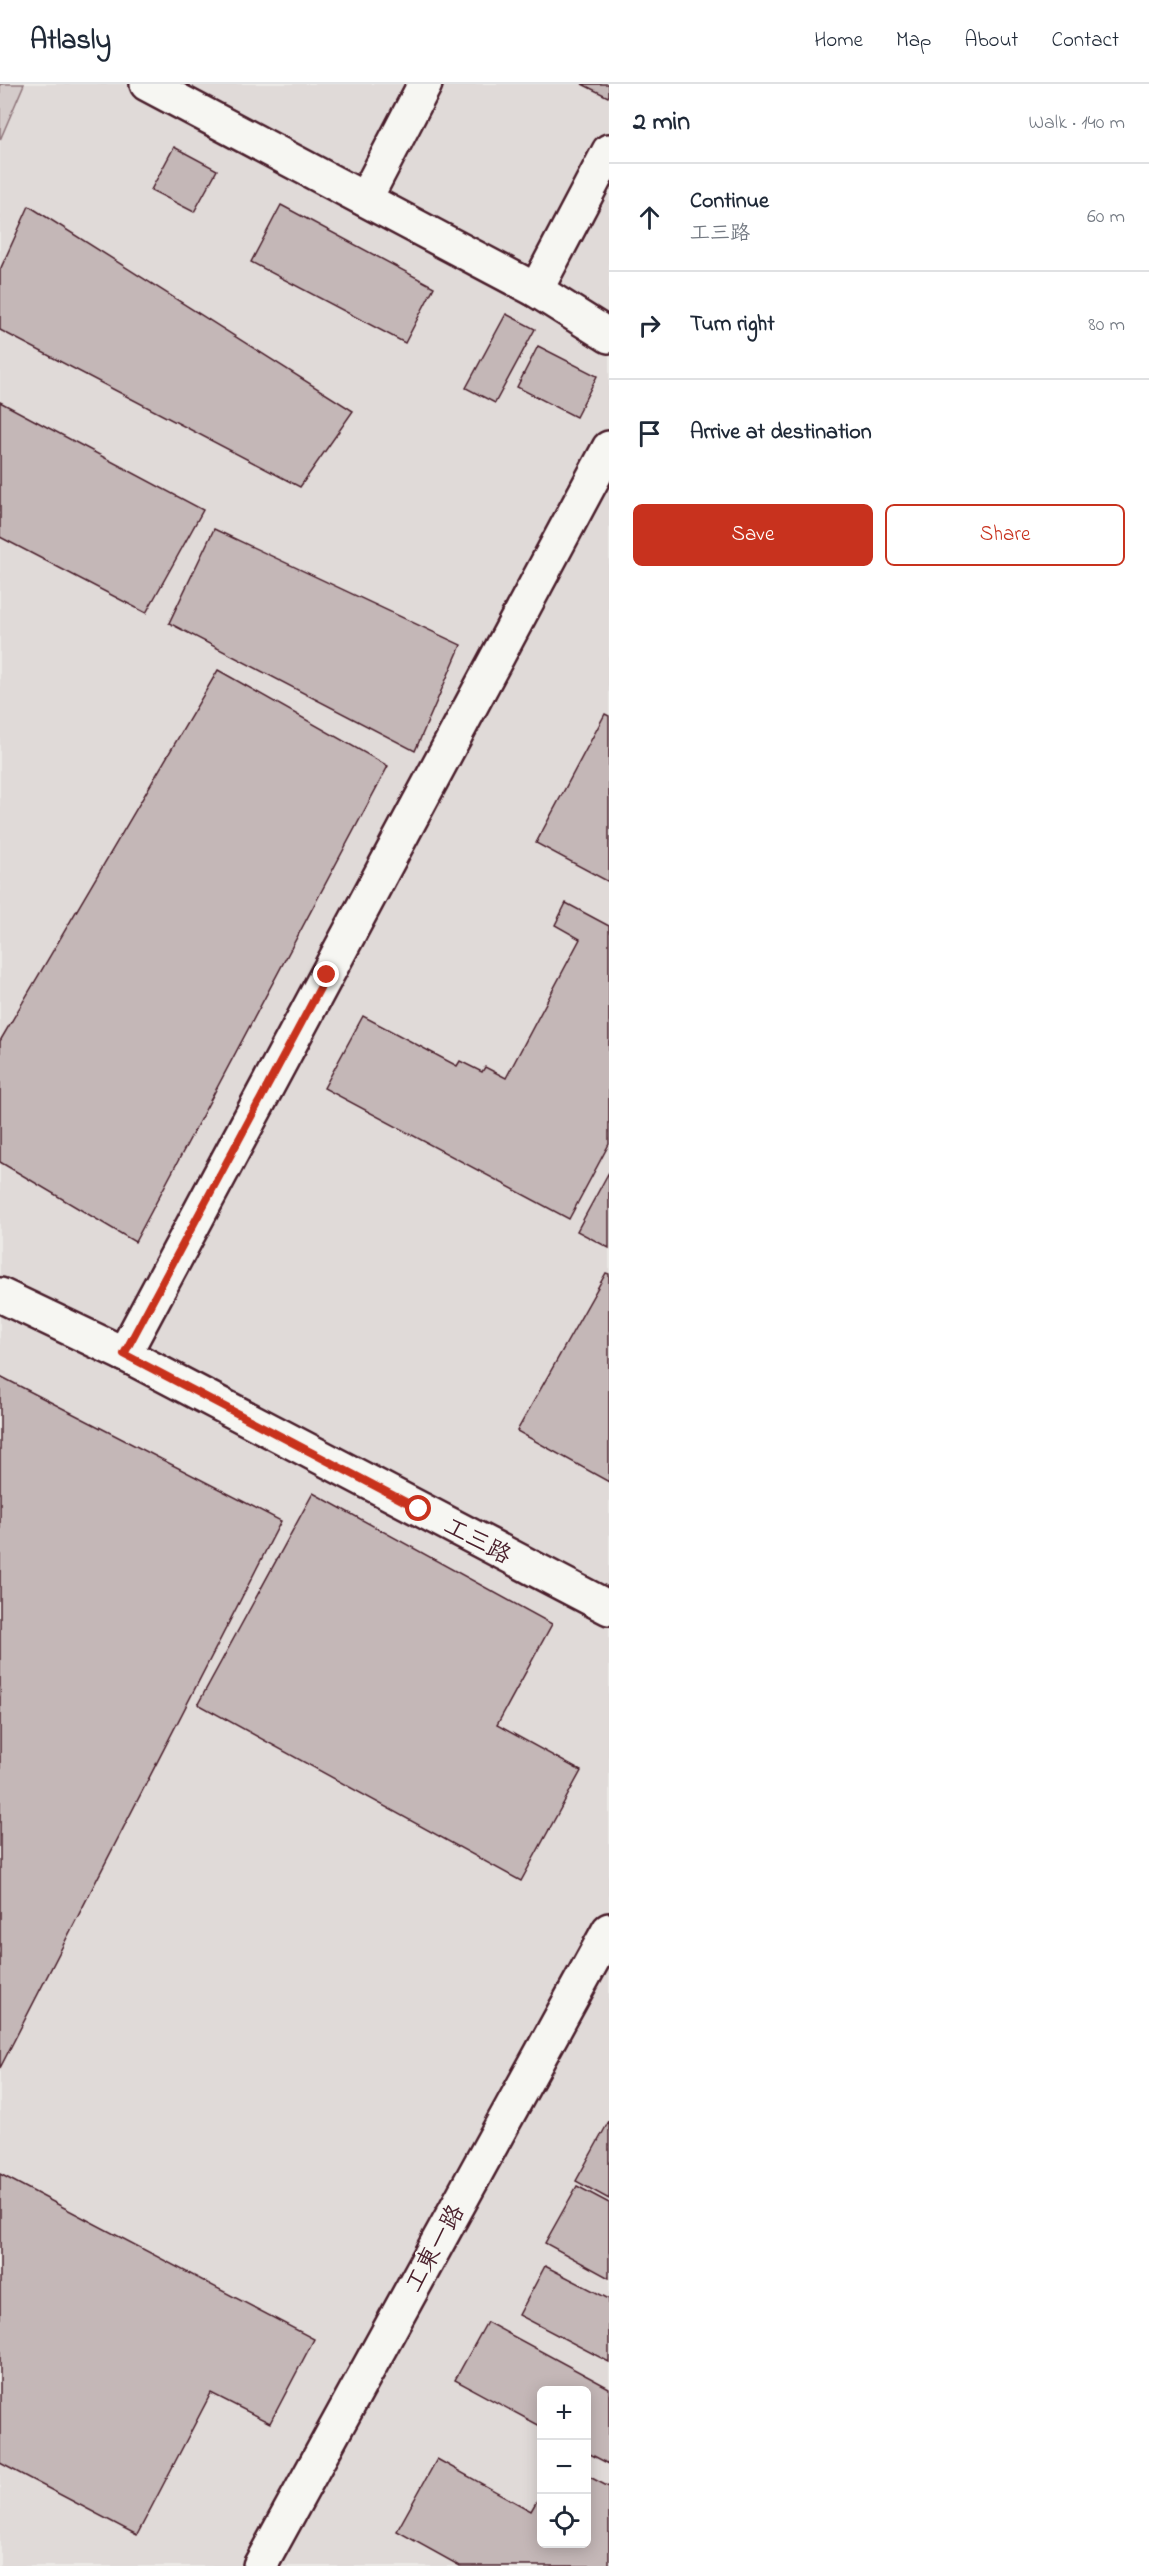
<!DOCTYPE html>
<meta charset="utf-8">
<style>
:root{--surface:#fff;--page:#f6f6f7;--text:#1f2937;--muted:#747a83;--line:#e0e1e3;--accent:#c8321e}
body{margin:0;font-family:"Indie Flower","LXGW WenKai TC",sans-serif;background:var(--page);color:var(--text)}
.controls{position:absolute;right:18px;bottom:18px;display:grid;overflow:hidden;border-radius:9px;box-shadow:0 3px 15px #0003}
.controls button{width:54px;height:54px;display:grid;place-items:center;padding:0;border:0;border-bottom:2px solid var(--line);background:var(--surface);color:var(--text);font:30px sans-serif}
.stop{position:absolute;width:18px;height:18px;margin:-14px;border:4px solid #c8321e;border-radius:50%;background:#fff}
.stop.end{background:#c8321e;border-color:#fff;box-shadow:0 2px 6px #0008}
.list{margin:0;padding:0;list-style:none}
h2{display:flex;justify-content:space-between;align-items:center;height:78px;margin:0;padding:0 24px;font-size:26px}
h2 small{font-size:20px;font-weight:400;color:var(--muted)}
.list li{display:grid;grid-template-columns:39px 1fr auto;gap:18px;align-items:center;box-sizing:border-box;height:108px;padding:0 24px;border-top:2px solid var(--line)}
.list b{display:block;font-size:22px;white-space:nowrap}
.list p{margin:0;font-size:20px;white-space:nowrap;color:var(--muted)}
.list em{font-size:20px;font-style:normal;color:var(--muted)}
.actions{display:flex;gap:12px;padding:18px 24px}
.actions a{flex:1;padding:14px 0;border:2px solid var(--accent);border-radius:9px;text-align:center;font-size:21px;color:var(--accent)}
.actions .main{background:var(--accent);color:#fff}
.icon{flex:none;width:33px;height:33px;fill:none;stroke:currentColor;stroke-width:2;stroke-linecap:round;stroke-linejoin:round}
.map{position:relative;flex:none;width:609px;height:2482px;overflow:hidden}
header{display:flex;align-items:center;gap:36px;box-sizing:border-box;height:84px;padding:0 30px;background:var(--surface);border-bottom:2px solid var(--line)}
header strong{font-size:28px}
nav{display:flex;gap:33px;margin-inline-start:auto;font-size:21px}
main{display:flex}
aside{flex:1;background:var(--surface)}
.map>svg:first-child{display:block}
</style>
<header>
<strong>Atlasly</strong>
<nav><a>Home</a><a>Map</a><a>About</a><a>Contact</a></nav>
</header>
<main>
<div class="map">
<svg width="609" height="2482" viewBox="0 0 609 2482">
<rect width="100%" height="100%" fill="#ece9e6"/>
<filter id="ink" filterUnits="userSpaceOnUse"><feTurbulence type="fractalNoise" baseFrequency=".0167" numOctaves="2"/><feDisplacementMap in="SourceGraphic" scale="12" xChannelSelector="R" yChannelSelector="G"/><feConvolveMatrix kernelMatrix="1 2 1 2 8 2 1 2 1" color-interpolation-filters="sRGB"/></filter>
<g filter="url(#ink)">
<path fill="#e0dad8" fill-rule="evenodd" d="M24 0H609V2482H0V56ZM542 2306H586V2460H542Z"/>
<path fill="#d4cbca" stroke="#8f757a" stroke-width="1.5" d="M0 0H24L0 56Z"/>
<g fill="#c4b7b7" stroke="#4a1f2b" stroke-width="1.5">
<path d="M582 0H609V11L608 13Z"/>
<path d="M174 63 217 86 194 128 151 106Z"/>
<path d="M281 121 434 203 405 259 251 178Z"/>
<path d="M29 122 353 327 300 403 0 246V186Z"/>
<path d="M506 230 535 245 495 319 466 304Z"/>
<path d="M538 262 597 292 576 333 517 303Z"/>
<path d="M0 318 203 426 146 529 0 453Z"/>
<path d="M214 445 461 561 415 667 169 539Z"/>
<path d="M218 586 388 682 135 1158 0 1078V957Z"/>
<path d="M605 630 609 632V798L536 759Z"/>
<path d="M566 819 609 842V1060L569 1135 324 1004 363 932 457 982 460 977 482 988 485 983 506 994 580 855 555 841Z"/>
<path d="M609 1088V1164L577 1147Z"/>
<path d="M606 1189 609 1190V1398L517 1347Z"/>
<path d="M0 1292 281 1437 0 1984Z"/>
<path d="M313 1409 552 1540 497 1641 581 1687 521 1797 198 1620Z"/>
<path d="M609 2037V2115L576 2097Z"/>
<path d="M0 2090 314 2255 270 2339 211 2309 137 2451 0 2379Z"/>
<path d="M577 2102 609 2119V2194L545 2159Z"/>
<path d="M545 2182 609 2215V2278L519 2231Z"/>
<path d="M487 2238 609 2304V2380L586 2368V2306H542V2343L455 2296Z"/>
<path d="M437 2375 531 2427 542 2408V2460H586V2391L609 2403V2482H460L397 2447Z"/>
</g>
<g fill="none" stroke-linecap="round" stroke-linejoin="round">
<g stroke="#4a1f2b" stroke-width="38">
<g id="minor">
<path d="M147 0 536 206 609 252"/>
<path d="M365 115 425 0"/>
<path d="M536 206 609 67"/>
<path d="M0 1211 124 1270 609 1524"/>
<path d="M124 1270 609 364"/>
<path d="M260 2482 609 1846"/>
</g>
</g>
<use href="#minor" stroke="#f6f6f2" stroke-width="33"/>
</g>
</g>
<g fill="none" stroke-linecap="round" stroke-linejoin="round" filter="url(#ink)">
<path stroke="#c8321e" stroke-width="8" d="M327 891 124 1270 419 1425"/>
</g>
<g text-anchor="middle" stroke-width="4.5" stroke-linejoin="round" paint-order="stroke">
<g font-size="24" fill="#4a1f2b" stroke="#f6f6f2">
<text transform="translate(478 1456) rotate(28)" y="8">工三路</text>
<text transform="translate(434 2164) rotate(-61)" y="8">工東一路</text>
</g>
</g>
</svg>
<div class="controls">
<button>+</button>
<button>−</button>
<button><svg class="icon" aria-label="locate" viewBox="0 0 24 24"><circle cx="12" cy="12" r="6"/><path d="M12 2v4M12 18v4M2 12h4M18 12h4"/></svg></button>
</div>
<div class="stop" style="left:419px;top:1425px"></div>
<div class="stop end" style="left:327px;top:891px"></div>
</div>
<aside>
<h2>2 min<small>Walk · 140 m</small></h2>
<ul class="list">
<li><svg class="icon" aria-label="ahead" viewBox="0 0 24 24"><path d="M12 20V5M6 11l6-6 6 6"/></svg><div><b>Continue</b><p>工三路</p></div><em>60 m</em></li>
<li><svg class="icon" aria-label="right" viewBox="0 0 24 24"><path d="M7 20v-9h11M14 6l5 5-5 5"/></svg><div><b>Turn right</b></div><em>80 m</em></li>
<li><svg class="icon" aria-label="arrive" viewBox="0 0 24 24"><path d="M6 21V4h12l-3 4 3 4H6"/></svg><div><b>Arrive at destination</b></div></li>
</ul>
<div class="actions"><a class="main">Save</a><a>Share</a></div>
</aside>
</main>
